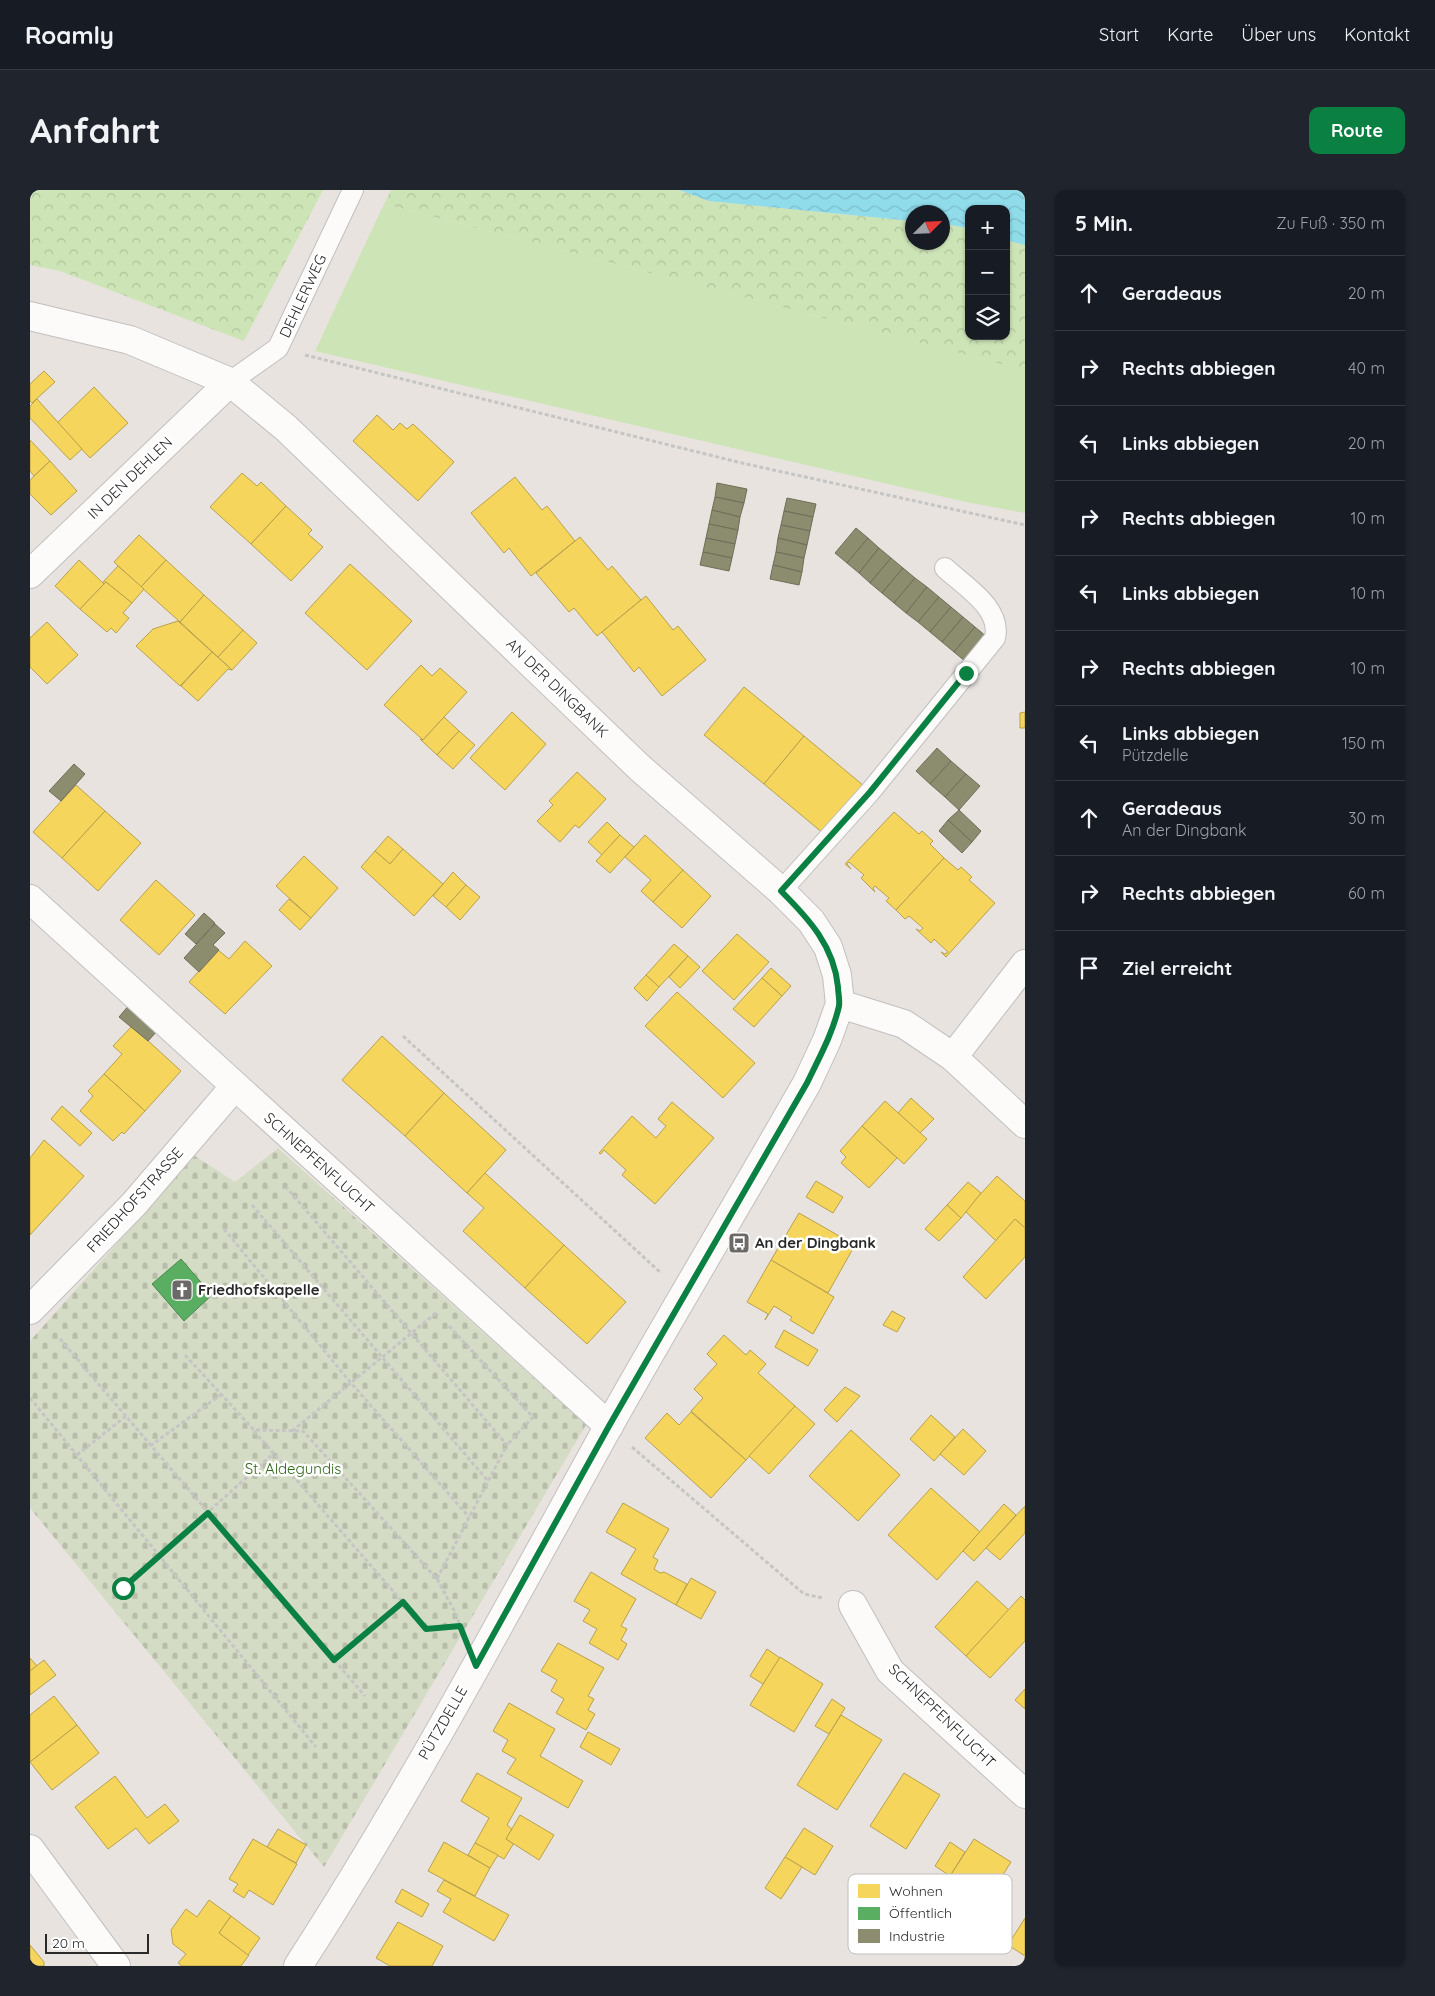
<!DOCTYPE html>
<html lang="de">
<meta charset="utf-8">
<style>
:root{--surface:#171b24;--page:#20242c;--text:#f1f3f6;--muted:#9ea1a6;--line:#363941;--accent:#0b8043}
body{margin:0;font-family:Quicksand,sans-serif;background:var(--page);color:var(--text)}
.controls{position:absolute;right:15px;top:15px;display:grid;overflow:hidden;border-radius:10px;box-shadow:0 1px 4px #0004}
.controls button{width:45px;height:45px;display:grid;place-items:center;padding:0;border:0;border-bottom:1px solid var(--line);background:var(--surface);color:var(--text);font:25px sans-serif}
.compass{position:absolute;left:875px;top:15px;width:45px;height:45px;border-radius:50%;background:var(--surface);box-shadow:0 1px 4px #0004;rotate:66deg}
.scale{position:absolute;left:15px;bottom:12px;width:104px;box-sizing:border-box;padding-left:5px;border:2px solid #292929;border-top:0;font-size:14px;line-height:18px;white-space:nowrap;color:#292929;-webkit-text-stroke:4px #fff;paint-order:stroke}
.stop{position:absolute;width:15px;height:15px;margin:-11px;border:4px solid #0b8043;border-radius:50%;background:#fff}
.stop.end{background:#0b8043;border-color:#fff;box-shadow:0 1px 5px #0008}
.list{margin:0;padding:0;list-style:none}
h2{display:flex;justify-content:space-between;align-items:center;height:65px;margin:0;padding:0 20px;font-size:21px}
h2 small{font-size:16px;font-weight:400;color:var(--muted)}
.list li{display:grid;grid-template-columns:32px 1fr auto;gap:15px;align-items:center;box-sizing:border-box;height:75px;padding:0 20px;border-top:1px solid var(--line)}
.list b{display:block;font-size:19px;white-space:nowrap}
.list p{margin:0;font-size:16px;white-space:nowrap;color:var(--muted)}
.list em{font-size:16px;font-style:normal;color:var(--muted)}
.icon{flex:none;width:28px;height:28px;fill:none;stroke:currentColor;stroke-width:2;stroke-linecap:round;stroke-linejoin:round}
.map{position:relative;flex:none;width:995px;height:1776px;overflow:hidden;border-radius:10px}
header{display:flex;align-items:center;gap:30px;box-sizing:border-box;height:70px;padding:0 25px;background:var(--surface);border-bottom:1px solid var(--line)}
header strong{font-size:24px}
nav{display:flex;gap:28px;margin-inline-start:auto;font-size:18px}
.intro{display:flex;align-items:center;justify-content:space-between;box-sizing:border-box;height:120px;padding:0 30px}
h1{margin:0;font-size:35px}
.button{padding:12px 22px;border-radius:10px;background:var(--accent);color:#fff;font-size:18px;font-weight:700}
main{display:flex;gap:30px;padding:0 30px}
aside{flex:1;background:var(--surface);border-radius:10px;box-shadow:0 1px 4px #0004}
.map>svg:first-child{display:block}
</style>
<header>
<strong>Roamly</strong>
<nav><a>Start</a><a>Karte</a><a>Über uns</a><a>Kontakt</a></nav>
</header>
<div class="intro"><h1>Anfahrt</h1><a class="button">Route</a></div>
<main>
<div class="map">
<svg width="995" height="1776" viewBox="0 0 995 1776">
<defs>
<pattern id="forest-crowns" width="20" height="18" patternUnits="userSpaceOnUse" patternTransform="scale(1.25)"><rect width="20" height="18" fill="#cde4b6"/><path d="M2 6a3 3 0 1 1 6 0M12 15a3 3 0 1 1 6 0" fill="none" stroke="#b0c49c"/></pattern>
<pattern id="cemetery-stones" width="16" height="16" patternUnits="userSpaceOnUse" patternTransform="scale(1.25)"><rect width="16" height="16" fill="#d5dcc5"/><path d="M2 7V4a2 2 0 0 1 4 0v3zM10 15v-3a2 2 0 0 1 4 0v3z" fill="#b7bda9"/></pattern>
<pattern id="water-waves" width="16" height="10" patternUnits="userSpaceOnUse" patternTransform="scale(1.25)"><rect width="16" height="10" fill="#90dceb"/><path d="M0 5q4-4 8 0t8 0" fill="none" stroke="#7cbdca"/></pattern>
</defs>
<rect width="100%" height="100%" fill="#e8e3de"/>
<path fill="#cde4b6" d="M354 14 995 180V323L936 312 285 161Z"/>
<g fill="url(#forest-crowns)">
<path d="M0 0H293L214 151 30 81 0 75Z"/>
<path d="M361 0H649L679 11 882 31V52H912L913 34 939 38V146H976V50L995 55V180L354 14Z"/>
</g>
<path fill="url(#cemetery-stones)" d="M248 958 556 1235 294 1677 0 1318V1151L165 966 205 992Z"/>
<path fill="url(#water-waves)" d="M649 0H995V55L976 50V19H939V38L913 34 912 22H882V31L679 11Z"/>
<g fill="#f6d55c" stroke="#b8a14d">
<path d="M14 181 25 192 2 213 0 211V194Z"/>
<path d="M64 197 98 233 60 268 27 233Z"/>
<path d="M7 209 52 259 40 270 0 228V216Z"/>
<path d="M347 225 363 240 370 233 377 239 383 234 424 272 388 311 323 251Z"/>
<path d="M0 250 20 271 4 286 0 281Z"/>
<path d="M20 271 47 301 21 325 0 304V290Z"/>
<path d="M212 283 227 296 231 292 256 316 221 354 180 317Z"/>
<path d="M485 287 512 320 517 316 545 351 501 386 479 358 474 363 441 323Z"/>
<path d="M256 316 282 340 278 344 293 357 261 391 221 354Z"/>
<path d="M109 345 136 370 111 397 84 372Z"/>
<path d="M550 347 578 380 582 376 611 410 567 446 544 418 539 422 506 383Z"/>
<path d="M49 370 74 394 50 419 25 396Z"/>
<path d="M136 370 174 405 150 432 111 397Z"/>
<path d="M320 374 382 431 337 480 275 423Z"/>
<path d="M88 376 114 399 102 413 76 392H73Z"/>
<path d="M76 392 102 413 93 423 99 428 86 443 81 438 77 442 50 419Z"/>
<path d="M174 405 213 440 188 467 150 432Z"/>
<path d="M616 406 643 440 648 436 676 470 632 506 609 477 604 482 572 442Z"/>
<path d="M148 431 182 462 150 496 106 456 123 439Z"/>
<path d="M17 432 48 465 17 494 0 477V448Z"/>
<path d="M213 440 227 453 202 480 188 467Z"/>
<path d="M182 462 202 480 198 479 168 511 151 496Z"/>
<path d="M391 475 402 486 410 478 437 502 393 550 354 515Z"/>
<path d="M714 497 774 546 734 594 674 545Z"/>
<path d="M482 522 516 554 475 600 440 568Z"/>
<path d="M995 522V538H990V523Z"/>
<path d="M414 527 429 541 407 565 390 549 393 550Z"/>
<path d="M429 541 445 555 423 579 407 565Z"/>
<path d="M774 546 834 596 794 644 734 594Z"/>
<path d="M547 582 576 609 549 638 545 635 530 652 507 631 523 615 519 611Z"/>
<path d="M46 595 75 621 32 668 3 642Z"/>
<path d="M75 621 111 653 68 701 32 668Z"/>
<path d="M864 622 889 644 892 641 903 651 900 654 914 668 866 720 856 711 859 708 845 696 843 698 845 702 831 688 834 685 819 672 817 674 821 679 815 674Z"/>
<path d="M577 632 590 645 572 665 558 652Z"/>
<path d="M590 645 604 657 580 683 566 671Z"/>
<path d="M615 645 653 680 623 712 611 701 621 690 595 667Z"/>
<path d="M358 646 373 659 360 674 345 661Z"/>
<path d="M373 659 413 694 384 726 331 677 345 661 360 674Z"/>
<path d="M274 666 308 698 281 728 246 696Z"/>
<path d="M914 668 928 680 931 677 942 687 939 690 965 713 916 767 911 762 915 764 918 762 904 749 901 753 886 739 890 741 893 738 879 726 875 729 866 720Z"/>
<path d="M653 680 681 706 652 738 623 712Z"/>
<path d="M423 682 436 695 416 717 403 706Z"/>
<path d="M126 690 165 725 129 765 90 730Z"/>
<path d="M436 695 450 707 430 730 416 717Z"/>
<path d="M259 709 281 728 270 740 249 720Z"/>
<path d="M707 744 739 772 704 810 672 781Z"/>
<path d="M215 751 242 776 195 824 159 792 188 760 199 769Z"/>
<path d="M644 754 658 766 629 797 616 785Z"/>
<path d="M658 766 670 777 650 798 639 787Z"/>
<path d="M741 778 761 796 752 806 732 788Z"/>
<path d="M616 785 629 797 617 811 604 798Z"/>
<path d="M732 788 752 806 724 837 703 819Z"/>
<path d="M647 802 725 873 693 908 615 836Z"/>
<path d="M102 836 151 881 115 921 74 884 92 864 83 856Z"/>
<path d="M352 846 414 903 375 946 312 890Z"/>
<path d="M74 884 115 921 94 944 92 942 83 951 50 921 63 906 58 901Z"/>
<path d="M414 903 476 960 437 1003 375 946Z"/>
<path d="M881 908 904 929 890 943 868 923Z"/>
<path d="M855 911 897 949 874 974 832 936Z"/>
<path d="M642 912 684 948 625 1014 592 985 596 980 574 960 571 964 569 963 602 926 626 948 636 936 628 929Z"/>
<path d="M32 916 62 943 50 956 21 929Z"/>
<path d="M832 936 867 968 839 998 811 973 816 967 810 961Z"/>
<path d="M14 950 54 986 0 1045V968Z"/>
<path d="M455 983 534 1055 495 1098 433 1041 454 1018 437 1003Z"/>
<path d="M967 986 995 1011V1038L985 1029 966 1051 935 1021Z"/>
<path d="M786 991 813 1007 803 1023 776 1007Z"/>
<path d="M938 992 951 1003 931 1028 917 1015Z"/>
<path d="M917 1015 931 1028 909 1051 895 1039Z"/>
<path d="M769 1023 825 1055 798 1103 741 1070Z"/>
<path d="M985 1029 995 1038V1067L956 1109 933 1087Z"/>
<path d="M534 1055 596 1112 557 1154 495 1098Z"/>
<path d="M741 1070 804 1107 783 1144 760 1130 762 1127 744 1116 735 1130 738 1124 717 1112Z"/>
<path d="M862 1121 875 1128 867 1142 853 1135Z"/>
<path d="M754 1140 788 1160 778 1176 745 1157Z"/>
<path d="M694 1145 716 1165 720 1160 736 1174 728 1183 765 1216 716 1270 661 1221 673 1208 664 1199 687 1174 677 1164Z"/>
<path d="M815 1197 830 1206 807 1232 794 1220Z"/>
<path d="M765 1216 785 1234 739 1284 719 1266Z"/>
<path d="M661 1222 716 1270 681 1308 615 1248 637 1223 649 1235Z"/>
<path d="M901 1225 925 1247 904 1271 880 1249Z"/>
<path d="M933 1239 956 1261 934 1285 910 1264Z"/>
<path d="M821 1240 870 1285 828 1331 779 1286Z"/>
<path d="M901 1298 950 1342 907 1390 858 1345Z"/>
<path d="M593 1313 639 1339 623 1367 628 1370 624 1379 630 1383 634 1382 657 1394 646 1415 591 1384 606 1359 576 1342Z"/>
<path d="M974 1314 986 1325 944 1371 933 1361Z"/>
<path d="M995 1316V1343L970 1370 956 1358Z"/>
<path d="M561 1382 606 1409 591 1436 597 1439 591 1450 597 1454 588 1470 559 1453 567 1439 553 1431 560 1420 544 1411Z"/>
<path d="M661 1388 686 1402 671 1429 646 1415Z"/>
<path d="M947 1391 979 1420 936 1466 905 1437Z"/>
<path d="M991 1406 995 1410V1451L960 1488 936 1466Z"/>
<path d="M528 1453 574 1478 558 1506 564 1509 558 1520 565 1524 556 1540 526 1523 534 1509 521 1501 527 1490 511 1481Z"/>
<path d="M737 1459 750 1468 733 1494 720 1486Z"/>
<path d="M750 1467 793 1494 764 1542 720 1515Z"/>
<path d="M0 1468 7 1476 0 1481Z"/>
<path d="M14 1470 26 1485 0 1505V1481Z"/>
<path d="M995 1499V1519L985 1510Z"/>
<path d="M24 1506 47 1535 0 1572V1525Z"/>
<path d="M802 1509 815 1518 799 1544 785 1536Z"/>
<path d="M479 1513 525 1539 510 1566 553 1591 538 1618 477 1583 486 1569 472 1561 478 1550 463 1541Z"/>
<path d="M811 1525 852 1550 807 1620 767 1595Z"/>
<path d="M47 1535 69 1563 22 1600 0 1572Z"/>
<path d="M558 1542 590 1559 581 1575 550 1557Z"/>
<path d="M447 1583 492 1608 477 1635 482 1639 476 1649 484 1653 474 1669 445 1653 459 1628 431 1611Z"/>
<path d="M874 1583 910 1605 876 1659 840 1636Z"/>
<path d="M85 1586 117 1628 135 1614 149 1631 119 1654 106 1638 78 1659 45 1617Z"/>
<path d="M490 1625 524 1645 509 1670 476 1649Z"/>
<path d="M774 1638 803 1656 785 1685 755 1667Z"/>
<path d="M248 1639 276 1655 266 1673 237 1657Z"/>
<path d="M223 1649 267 1674 243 1715 219 1700 214 1708 203 1701 208 1694 199 1689Z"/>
<path d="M944 1649 981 1672 954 1715 935 1703 939 1697 920 1686Z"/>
<path d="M414 1652 460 1678 445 1706 398 1681Z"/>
<path d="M920 1652 935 1662 920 1686 905 1676Z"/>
<path d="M445 1653 468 1665 460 1678 438 1665Z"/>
<path d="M755 1667 772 1677 751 1709 735 1698Z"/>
<path d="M414 1690 479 1725 464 1751 413 1722 421 1709 407 1701Z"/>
<path d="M372 1699 399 1714 392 1727 365 1712Z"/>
<path d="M179 1710 201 1726 189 1743 219 1765 211 1776H152L148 1773 156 1764 143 1754 141 1740 156 1719 167 1727Z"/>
<path d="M201 1726 230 1748 218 1765 189 1743Z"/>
<path d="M995 1728V1766L978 1755Z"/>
<path d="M368 1732 413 1756 402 1776H360L346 1768Z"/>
<path d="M0 1755 14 1772V1776H0Z"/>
</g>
<path fill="#5aae61" stroke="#4b8650" d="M151 1069 182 1105 154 1131 122 1094Z"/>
<g fill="#8c8c6e" stroke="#6e6e59">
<path d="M687 293 717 299 714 313 685 307Z"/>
<path d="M685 307 714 313 710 327 682 320Z"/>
<path d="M757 308 786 314 783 327 754 321Z"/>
<path d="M682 320 710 327 708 340 679 334Z"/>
<path d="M754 321 783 327 780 341 751 335Z"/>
<path d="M679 334 708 340 705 354 676 348Z"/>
<path d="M751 335 780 341 777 355 748 348Z"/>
<path d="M826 338 838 348 817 373 805 363Z"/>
<path d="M676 348 705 354 702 368 673 362Z"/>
<path d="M748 348 777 355 774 368 746 362Z"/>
<path d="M838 348 849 358 829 383 817 373Z"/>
<path d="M849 358 861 368 840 393 829 383Z"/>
<path d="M673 362 702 368 699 381 670 375Z"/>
<path d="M746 362 774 368 772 382 743 375Z"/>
<path d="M861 368 873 378 852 403 840 393Z"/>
<path d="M743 375 772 382 769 395 740 389Z"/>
<path d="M873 378 885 388 864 413 852 403Z"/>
<path d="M885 388 897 397 876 423 864 413Z"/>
<path d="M897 397 909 407 888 432 876 423Z"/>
<path d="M909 407 921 417 900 442 888 432Z"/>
<path d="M921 417 933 427 912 452 900 442Z"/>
<path d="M933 427 945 437 924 462 912 452Z"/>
<path d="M945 437 957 447 936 472 924 462Z"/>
<path d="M907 558 921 571 900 594 886 581Z"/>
<path d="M921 571 936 584 915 607 900 594Z"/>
<path d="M44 574 55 584 31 611 19 601Z"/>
<path d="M936 584 950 596 929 620 915 607Z"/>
<path d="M929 620 951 641 942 652 918 630Z"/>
<path d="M918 630 942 652 932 663 909 641Z"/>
<path d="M174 723 185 733 166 754 155 744Z"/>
<path d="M185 734 195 743 183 755 189 760 169 782 154 768Z"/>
<path d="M100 814 128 840 118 851 89 827Z"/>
</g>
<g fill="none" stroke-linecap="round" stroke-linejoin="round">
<g stroke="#c1bfc0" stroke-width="22">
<g id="lane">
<path d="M200 192 248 158 323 0"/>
<path d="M751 701 840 602 965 448C972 418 934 396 915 378"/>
</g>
</g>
<g stroke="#c1bfc0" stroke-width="30">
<g id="street">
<path d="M0 384 200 192"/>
<path d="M0 709 579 1236"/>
<path d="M810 814 874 834 923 867 995 934"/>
<path d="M923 867 995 774"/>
<path d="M0 1120 104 1014 205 896"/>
<path d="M823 1415 860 1481 995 1604"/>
<path d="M0 1659 86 1776"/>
</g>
</g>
<g stroke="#c1bfc0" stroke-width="30">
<path id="secondary" d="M0 126 100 150 200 192 256 238 610 578 751 701 781 731 798 757 807 785 810 814 797 850 777 893C711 1009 642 1123 577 1239 477 1420 380 1603 268 1776"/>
</g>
<g stroke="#c6c5c5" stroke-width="3" stroke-dasharray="4 2.5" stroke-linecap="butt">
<path d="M275 165 716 274 995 335"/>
<path d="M373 846 631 1083"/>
<path d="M222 1015 458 1291"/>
<path d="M194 1039 321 1193 439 1327"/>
<path d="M419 1136 503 1227 477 1255"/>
<path d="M30 1149 335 1506"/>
<path d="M155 1165 224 1240 273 1241 407 1389 477 1255 256 997"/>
<path d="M0 1208 286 1557"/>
<path d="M224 1241 396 1439 430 1436"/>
<path d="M262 1241 406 1123 408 1125"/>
<path d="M120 1256 192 1204"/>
<path d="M602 1257 774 1404 793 1408"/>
<path d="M47 1265 96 1226"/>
<path d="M407 1389 425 1422 431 1438"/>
<path d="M93 1398 244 1263"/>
<path d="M304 1470 373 1412"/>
</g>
<use href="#lane" stroke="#fcfbfa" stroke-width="20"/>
<use href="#street" stroke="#fcfbfa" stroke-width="28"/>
<use href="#secondary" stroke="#fcfbfa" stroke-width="28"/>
</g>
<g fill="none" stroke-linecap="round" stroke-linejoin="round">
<path stroke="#0b8043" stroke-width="6" d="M93 1398 178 1323 304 1470 373 1412 396 1439 430 1436 446 1476 579 1236 777 893C789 868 803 843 809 816 810 810 808 803 808 797 804 756 779 729 751 701L840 602 936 483"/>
</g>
<defs>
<g id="bus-square" transform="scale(1.125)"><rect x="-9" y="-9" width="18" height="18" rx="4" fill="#6c6a68" stroke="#fff"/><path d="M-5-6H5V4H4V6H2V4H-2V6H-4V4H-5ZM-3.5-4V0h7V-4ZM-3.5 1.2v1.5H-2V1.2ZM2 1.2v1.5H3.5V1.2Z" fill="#fff"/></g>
<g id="church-square" transform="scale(1.125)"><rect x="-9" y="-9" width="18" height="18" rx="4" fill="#6c6a68" stroke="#fff"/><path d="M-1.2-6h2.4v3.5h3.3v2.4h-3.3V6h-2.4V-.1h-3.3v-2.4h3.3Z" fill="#fff"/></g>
</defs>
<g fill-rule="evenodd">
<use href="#bus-square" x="709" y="1053"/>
<use href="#church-square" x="152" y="1100"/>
</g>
<g text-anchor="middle" stroke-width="5" stroke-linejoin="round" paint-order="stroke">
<g font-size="15" fill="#292929" stroke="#fff">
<text transform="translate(273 106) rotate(-65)" y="5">DEHLERWEG</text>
<text transform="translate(100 288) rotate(-44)" y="5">IN DEN DEHLEN</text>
<text transform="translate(527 498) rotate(44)" y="5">AN DER DINGBANK</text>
<text transform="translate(289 973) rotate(42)" y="5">SCHNEPFENFLUCHT</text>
<text transform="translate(105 1010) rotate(-48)" y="5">FRIEDHOFSTRASSE</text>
<text transform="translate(912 1526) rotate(44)" y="5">SCHNEPFENFLUCHT</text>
<text transform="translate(413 1533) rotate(-60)" y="5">PÜTZDELLE</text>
</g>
<g font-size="15" font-weight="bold" fill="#292929" stroke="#fff" text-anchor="start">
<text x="725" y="1058">An der Dingbank</text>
<text x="168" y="1105">Friedhofskapelle</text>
</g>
<g font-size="15" fill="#2f6718" stroke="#fff">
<text x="263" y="1284">St. Aldegundis</text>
</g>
</g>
<rect x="818" y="1684" width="164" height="80" rx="8" fill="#fff" stroke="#bfbfbf" stroke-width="1"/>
<rect x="828" y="1694" width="22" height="14" fill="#f6d55c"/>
<rect x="828" y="1717" width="22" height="13" fill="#5aae61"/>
<rect x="828" y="1739" width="22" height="14" fill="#8c8c6e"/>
<g font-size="14" fill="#292929">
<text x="859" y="1706">Wohnen</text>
<text x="859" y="1728">Öffentlich</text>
<text x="859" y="1751">Industrie</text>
</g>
</svg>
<div class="controls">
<button>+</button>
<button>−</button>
<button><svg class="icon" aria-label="layers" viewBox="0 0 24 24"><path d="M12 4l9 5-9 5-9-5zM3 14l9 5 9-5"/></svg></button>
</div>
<svg class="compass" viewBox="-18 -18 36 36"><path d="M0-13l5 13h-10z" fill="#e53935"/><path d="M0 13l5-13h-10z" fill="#9ea1a6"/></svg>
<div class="scale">20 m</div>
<div class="stop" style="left:93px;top:1398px"></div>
<div class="stop end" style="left:936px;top:483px"></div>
</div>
<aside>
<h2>5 Min.<small>Zu Fuß · 350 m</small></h2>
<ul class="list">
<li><svg class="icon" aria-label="ahead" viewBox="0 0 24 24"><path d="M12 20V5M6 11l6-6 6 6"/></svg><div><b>Geradeaus</b></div><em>20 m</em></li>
<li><svg class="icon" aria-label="right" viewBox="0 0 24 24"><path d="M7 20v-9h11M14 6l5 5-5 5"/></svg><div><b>Rechts abbiegen</b></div><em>40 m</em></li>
<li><svg class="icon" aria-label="left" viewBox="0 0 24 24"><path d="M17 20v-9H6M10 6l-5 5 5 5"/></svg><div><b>Links abbiegen</b></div><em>20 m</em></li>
<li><svg class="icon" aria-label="right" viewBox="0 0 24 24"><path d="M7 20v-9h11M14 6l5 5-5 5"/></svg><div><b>Rechts abbiegen</b></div><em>10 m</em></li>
<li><svg class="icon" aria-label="left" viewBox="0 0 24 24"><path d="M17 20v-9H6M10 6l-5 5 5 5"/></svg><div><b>Links abbiegen</b></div><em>10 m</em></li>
<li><svg class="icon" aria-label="right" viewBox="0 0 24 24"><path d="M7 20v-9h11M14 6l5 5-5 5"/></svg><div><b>Rechts abbiegen</b></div><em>10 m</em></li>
<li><svg class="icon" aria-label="left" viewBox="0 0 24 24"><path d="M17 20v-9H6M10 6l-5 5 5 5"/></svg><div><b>Links abbiegen</b><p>Pützdelle</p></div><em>150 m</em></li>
<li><svg class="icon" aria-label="ahead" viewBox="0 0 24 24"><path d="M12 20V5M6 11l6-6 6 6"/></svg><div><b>Geradeaus</b><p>An der Dingbank</p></div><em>30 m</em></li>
<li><svg class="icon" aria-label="right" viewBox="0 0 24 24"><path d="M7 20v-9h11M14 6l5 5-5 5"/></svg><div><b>Rechts abbiegen</b></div><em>60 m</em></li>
<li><svg class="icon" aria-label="arrive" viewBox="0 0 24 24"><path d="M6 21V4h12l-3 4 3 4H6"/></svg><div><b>Ziel erreicht</b></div></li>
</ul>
</aside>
</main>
